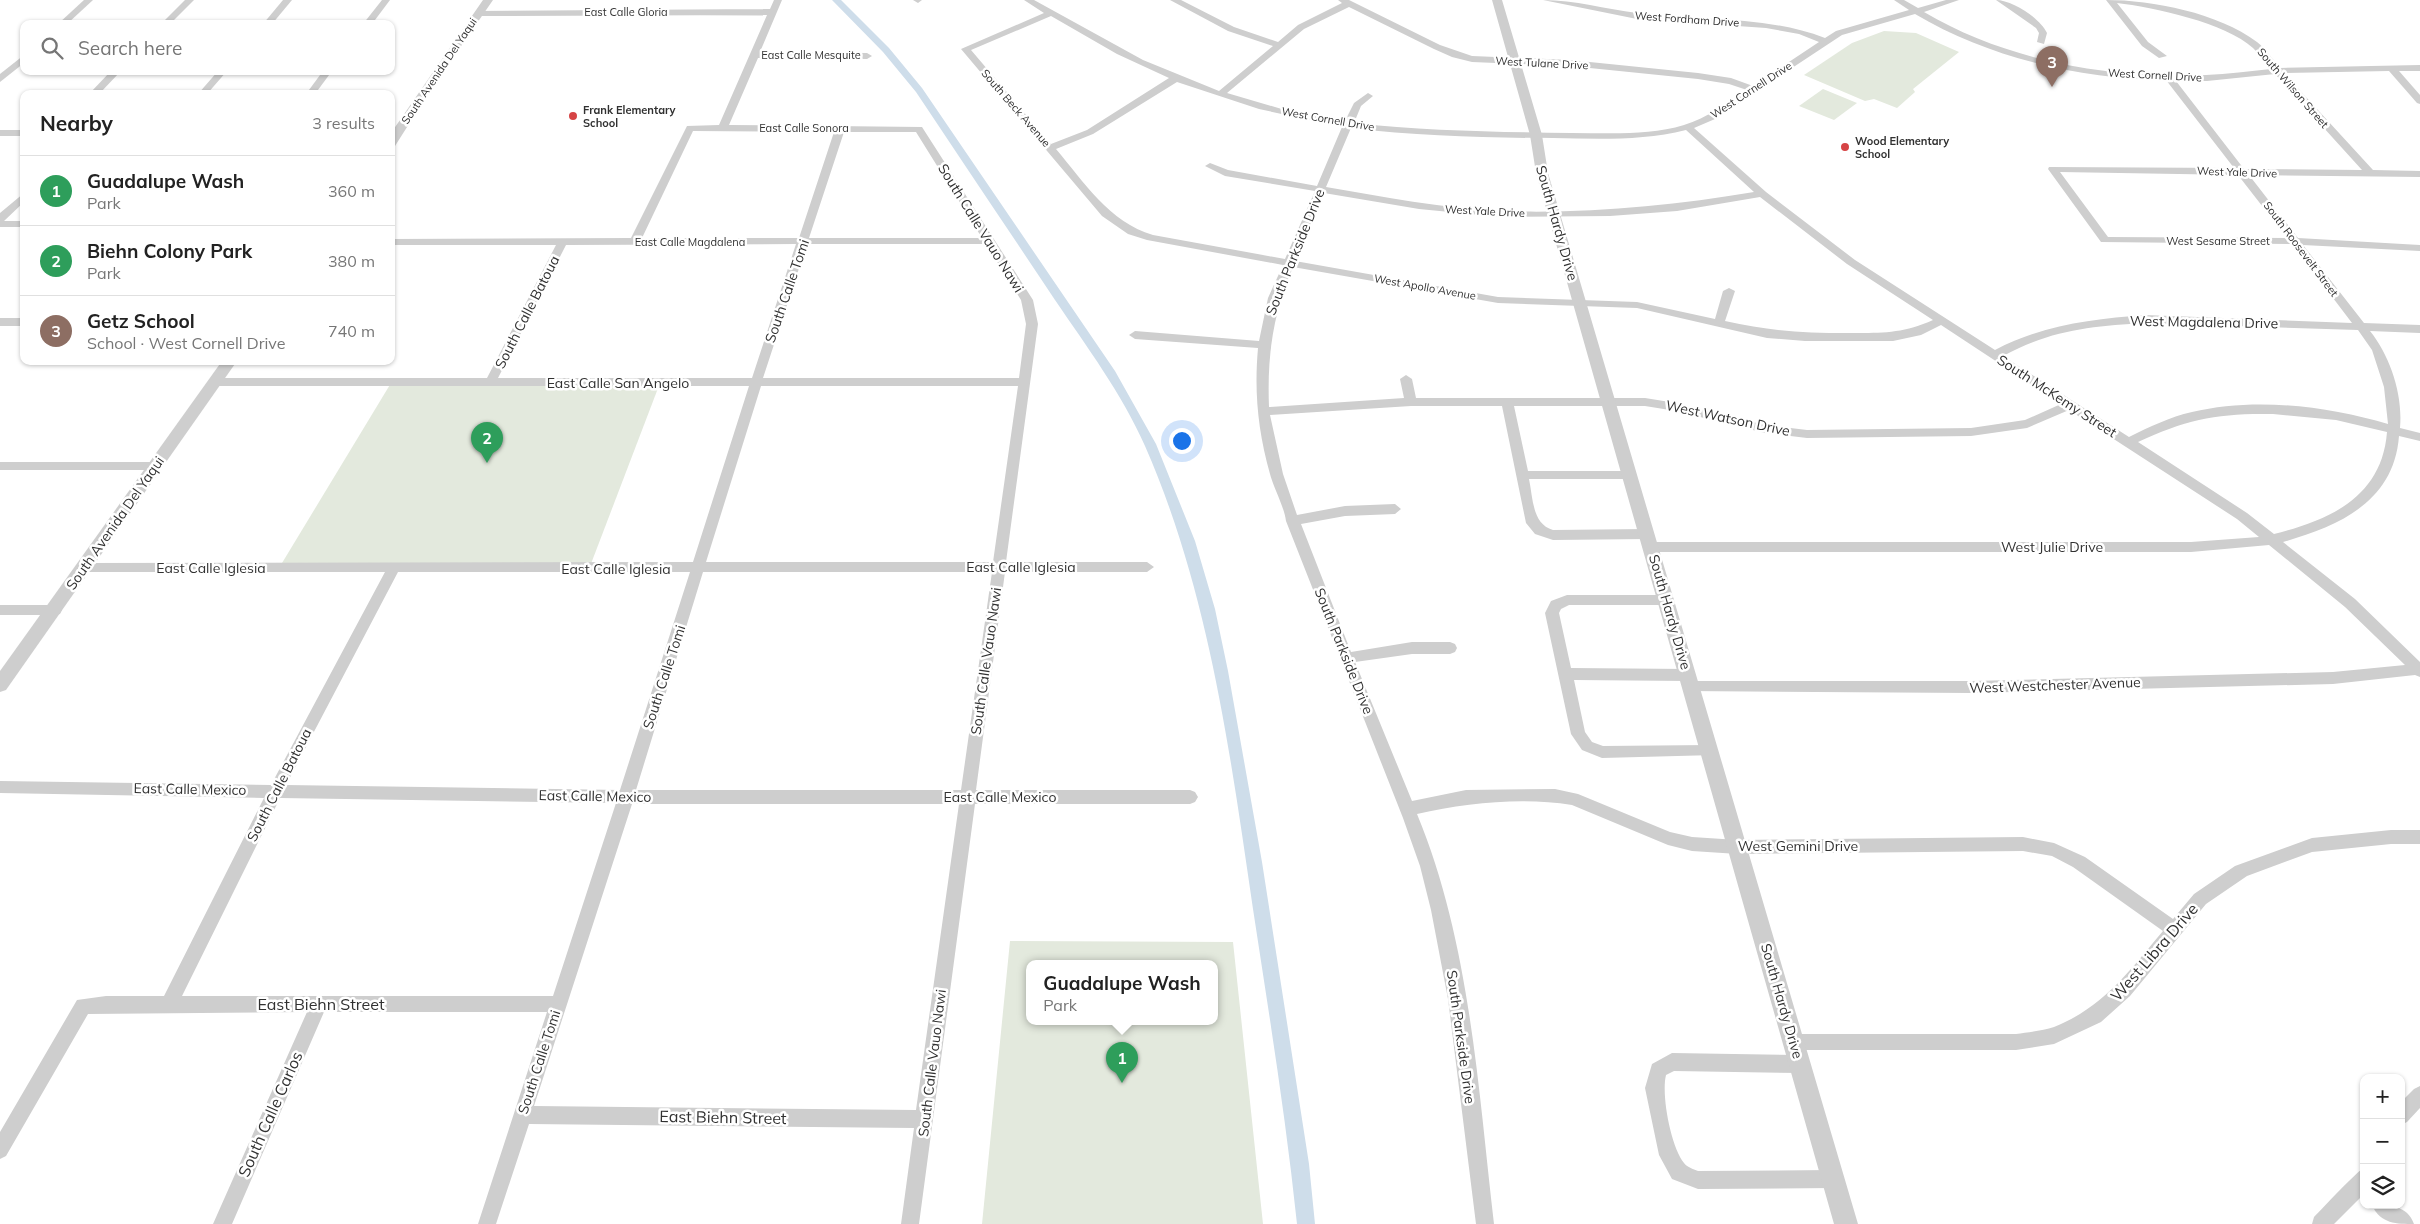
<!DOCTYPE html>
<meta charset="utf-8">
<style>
:root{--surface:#fff;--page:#f6f6f6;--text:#222;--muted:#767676;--line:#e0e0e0;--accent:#d64445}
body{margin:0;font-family:Mulish,sans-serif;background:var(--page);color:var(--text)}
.controls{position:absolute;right:15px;bottom:15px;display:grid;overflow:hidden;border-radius:10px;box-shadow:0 1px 4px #0004}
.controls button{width:45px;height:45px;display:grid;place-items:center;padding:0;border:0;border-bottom:1px solid var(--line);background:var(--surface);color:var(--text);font:25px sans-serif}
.you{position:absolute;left:1181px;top:440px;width:18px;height:18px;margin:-12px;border:4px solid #fff;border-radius:50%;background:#1a73e8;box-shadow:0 0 0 8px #1a73e833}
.badge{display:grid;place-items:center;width:32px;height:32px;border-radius:50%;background:var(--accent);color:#fff;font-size:16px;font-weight:700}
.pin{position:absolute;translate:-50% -41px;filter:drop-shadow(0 1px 2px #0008)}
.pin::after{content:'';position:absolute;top:26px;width:18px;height:15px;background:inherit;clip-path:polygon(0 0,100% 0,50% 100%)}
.popup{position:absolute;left:1026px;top:960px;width:192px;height:65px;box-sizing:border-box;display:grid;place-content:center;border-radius:10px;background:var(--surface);filter:drop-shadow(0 1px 4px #0005);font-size:16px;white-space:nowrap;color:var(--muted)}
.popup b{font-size:19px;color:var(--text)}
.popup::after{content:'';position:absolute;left:50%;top:100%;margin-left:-10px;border:10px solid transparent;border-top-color:var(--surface)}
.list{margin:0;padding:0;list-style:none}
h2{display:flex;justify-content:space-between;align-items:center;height:65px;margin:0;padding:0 20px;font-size:21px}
h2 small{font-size:16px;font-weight:400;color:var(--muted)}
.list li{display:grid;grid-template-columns:32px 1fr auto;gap:15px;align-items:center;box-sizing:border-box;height:70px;padding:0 20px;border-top:1px solid var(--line)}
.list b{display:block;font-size:19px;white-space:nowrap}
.list p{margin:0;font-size:16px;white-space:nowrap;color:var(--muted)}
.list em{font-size:16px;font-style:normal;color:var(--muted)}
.icon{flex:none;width:28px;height:28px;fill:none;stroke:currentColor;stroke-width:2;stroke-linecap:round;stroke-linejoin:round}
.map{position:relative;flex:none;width:2420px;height:1224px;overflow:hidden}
.search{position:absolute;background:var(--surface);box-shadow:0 1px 4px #0004;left:20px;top:20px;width:375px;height:55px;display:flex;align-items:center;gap:12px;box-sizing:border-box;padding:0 18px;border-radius:10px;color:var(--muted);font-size:19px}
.panel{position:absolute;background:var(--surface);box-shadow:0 1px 4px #0004;left:20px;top:90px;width:375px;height:275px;border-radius:10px}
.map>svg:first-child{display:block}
</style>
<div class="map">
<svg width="2420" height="1224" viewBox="0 0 2420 1224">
<rect width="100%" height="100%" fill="#fff"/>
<g fill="#e3e9dd" fill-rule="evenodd">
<path d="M1884 31 1916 33 1959 52 1913 89 1915 92 1897 108 1874 99 1865 101 1804 75 1852 43Z"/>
<path d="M1823 89 1857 103 1834 120 1799 106Z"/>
<path d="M391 383H660L589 569 279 568Z"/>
<path d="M1010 941 1233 942 1263 1224H982ZM1214 964V1022H1030V964Z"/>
</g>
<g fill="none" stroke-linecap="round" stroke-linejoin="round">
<path fill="#ceddea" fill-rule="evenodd" d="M832 0H841L889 48 922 88 1115 371 1156 444 1195 541 1215 609 1228 671 1262 862 1309 1164 1315 1224H1297C1286 1118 1269 1014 1253 909 1230 752 1209 592 1145 446 1122 394 1087 347 1055 300 1009 231 962 161 916 92L883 52Z"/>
<g fill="#cecece" fill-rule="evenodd">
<path d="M84 0H93L67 24H58Z"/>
<path d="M185 0H194L170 24H161Z"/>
<path d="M283 0H292L272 24H263Z"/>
<path d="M382 0H390L372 24H363Z"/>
<path d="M774 0H782L760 52 867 53 872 56 867 59 758 58 729 125 922 127 1033 300 1038 324 1006 562H1147L1154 567 1147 572H1005L976 790H1190L1195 792 1198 797 1195 802 1190 804H975L919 1224H901L914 1128 529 1124 496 1224H478L547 1012H324L232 1224H213L307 1012 88 1014 6 1156 0 1159V1132L77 1000 106 996H164L264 798 0 793V781L271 785 385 572H85L78 567 80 563 693 562 749 386H214L208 382 214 378H487L556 245H391V239L631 238 687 126 719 125 767 15 479 16 475 13 476 11 770 9ZM693 131 834 132 799 238H642ZM844 132H916L982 238H809ZM796 244 752 378H498L566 245ZM807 244H986L1021 300 1026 324 1019 378H763ZM761 386H1018L993 562H706ZM398 572H690L620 790 286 785ZM703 572H992L961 790H636ZM280 798 616 803 553 996H182ZM632 804H959L916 1110 534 1106Z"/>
<path d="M913 0H922L918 3Z"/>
<path d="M1024 0H1034L1143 60 1219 91 1273 46 1228 31 1170 0H1181L1234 27 1278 42 1298 25 1342 3 1338 0H1349L1440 45 1472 56 1570 60 1698 73 1731 78 1753 86 1819 42 1799 34 1766 28 1637 19 1543 0C1575 0 1605 9 1637 13 1700 21 1765 15 1825 38L1836 31 1909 10 1894 0H1904L1918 8 1946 0H1959L1924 12C2007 61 2110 79 2206 75 2228 74 2249 71 2271 69 2265 62 2259 54 2253 48 2226 23 2153 7 2117 3L2148 42 2167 56 2159 58 2142 46 2106 0C2153 0 2218 13 2257 42 2266 49 2273 60 2280 68L2420 65V71H2399L2420 95V104L2417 103 2389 71 2284 73 2373 170 2420 171V177L2249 175 2298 238 2420 245V251L2303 245 2364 323 2420 325V333L2370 331C2390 356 2403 394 2400 428L2420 433V441L2399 436C2394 502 2339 526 2283 542L2355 599 2420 662V677L2415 675 2333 684 1971 693 1686 691 1684 687 1686 683 1691 681H1971L2333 672 2405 665 2345 607 2269 545 2191 552H1651L1644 547 1651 542H2191L2259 537 2237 519 2069 410 2027 428 1971 436 1807 438 1765 433 1676 411 1645 406H1514L1528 471H1630L1636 475 1630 479H1529C1533 498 1532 524 1553 530L1647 529 1654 534 1647 539 1553 540 1535 534 1526 523 1502 406H1411L1270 415 1283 474 1297 515 1345 506 1395 504 1401 509 1395 514 1345 516 1301 524 1351 652 1412 642H1450L1455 644 1457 648 1455 652 1450 654H1412L1355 662 1412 801 1466 790 1555 789 1578 794 1670 832 1692 837 1738 840 2023 837 2054 843 2085 857 2173 919 2194 894 2235 866 2312 838 2391 830H2420V844H2391L2312 852 2247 876 2206 904 2130 996 2101 1022 2054 1044 2016 1050H1793L1787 1048 1784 1042 1787 1036 1793 1034H2016C2028 1032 2043 1031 2054 1027 2104 1007 2130 970 2163 931L2073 867 2052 856 2023 851 1738 854 1692 851 1668 845 1572 805C1521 797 1467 803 1417 814 1470 942 1478 1087 1494 1224H1476L1448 999 1431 910 1420 866 1403 818 1286 521C1284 506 1274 489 1270 474 1258 431 1254 392 1258 348L1135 339 1129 335 1135 331 1259 341 1268 298 1283 265 1147 240 1128 234 1102 216 961 49 1044 13ZM1349 7 1434 49 1452 57 1472 62 1570 66 1698 79 1729 84 1747 90C1727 103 1707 118 1684 125 1648 136 1608 133 1571 133 1498 132 1426 131 1354 123L1361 106 1373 96 1368 93 1354 103 1345 121 1285 110 1227 93 1304 29ZM1915 14C1989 58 2081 79 2166 80L2234 168 2049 167 2048 169 2101 242 2292 244 2352 323 2145 315C2092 319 2043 325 1995 350L1855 260 1766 192 1694 128 1715 119 1842 35ZM1051 16 1117 54 1169 78 1087 130 1051 144 971 50ZM2275 74 2362 170 2244 169 2176 81H2207ZM1177 82 1259 109 1342 127 1317 186 1228 170 1210 163 1205 166 1225 176 1315 191 1285 259 1153 235C1109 222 1084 182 1056 149L1093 134ZM1351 128C1419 136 1486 138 1553 138 1598 139 1642 141 1686 130L1754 192C1670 206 1586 214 1500 211 1442 208 1384 197 1326 187ZM2060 172 2238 175 2287 238 2108 237ZM1324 193 1419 209 1501 217 1610 216 1677 211 1760 197 1847 264 1933 320C1902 334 1880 333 1847 333 1803 333 1769 331 1725 321L1735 291 1729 288 1723 291 1715 319 1637 302 1498 297 1295 261ZM1293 267 1498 303 1637 308 1767 338 1805 341H1893L1921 335 1941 325 2061 404 2025 420 1971 428 1807 430 1765 425 1676 403 1645 398H1416L1412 379 1406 375 1400 379 1404 398 1269 407C1267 355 1273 314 1293 267ZM2145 323 2358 330 2372 350 2384 387 2388 424C2327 406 2255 397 2192 412 2170 417 2149 427 2129 437L2003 356C2050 330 2093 326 2145 323ZM2273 414 2336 420 2387 432C2382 497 2330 520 2274 534L2247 513 2138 442C2187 419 2218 413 2273 414Z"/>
<path d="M1996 0C2012 0 2040 18 2047 33L2044 44 2037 42 2039 33 2036 28Z"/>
<path d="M24 55V63L0 82V74Z"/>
<path d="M111 71H121L99 94H89Z"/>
<path d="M218 71H227L207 94H198Z"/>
<path d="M323 71H332L315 94H306Z"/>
<rect x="0" y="130" width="24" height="6"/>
<path d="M24 193V202L4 221H24V227H0V213Z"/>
<rect x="0" y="318" width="24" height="8"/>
<path d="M0 462H154L160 466 154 470H0Z"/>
<path d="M1567 595H1667L1672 596 1674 600 1672 604 1667 605H1569L1561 609 1559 613 1571 668 1688 669 1693 671 1695 675 1693 679 1688 681 1574 680 1585 732 1592 742 1603 746 1710 745 1715 747 1717 751 1715 755 1602 758 1582 750 1571 734 1545 613 1551 601Z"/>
<path d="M0 605H55L60 606 62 610 60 614 55 615H0Z"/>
<path d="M1672 1053 1800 1055 1806 1058 1809 1064 1806 1070 1800 1073 1674 1071 1666 1075C1661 1095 1671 1147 1684 1163 1687 1167 1693 1169 1698 1171L1833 1170 1840 1172 1842 1179 1840 1186 1833 1188 1698 1189 1672 1179 1659 1155 1645 1088 1652 1064Z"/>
<path d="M2420 1086V1108L2407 1122 2401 1125V1102L2414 1089Z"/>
<path d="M2364 1168V1194L2334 1224H2312L2314 1217C2323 1208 2357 1171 2364 1168Z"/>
<path d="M2372 1205C2390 1205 2407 1205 2414 1224 2397 1224 2380 1224 2372 1205Z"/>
</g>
<g fill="#cecece" fill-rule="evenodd">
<path d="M483 0H493L428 94 395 146 391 147V133Z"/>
<path d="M1492 0H1502L1542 135 1548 173 1858 1224H1834L1536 173 1530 135Z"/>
<path d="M222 361H237L6 690 0 692V671Z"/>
</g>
</g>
<g fill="#d64445" stroke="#fff" stroke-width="2">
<circle cx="573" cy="116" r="5"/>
<circle cx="1845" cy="147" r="5"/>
</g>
<g text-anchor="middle" stroke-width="5" stroke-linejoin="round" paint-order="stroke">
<g font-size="11" fill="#313131" stroke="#fff">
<text x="626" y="16">East Calle Gloria</text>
<text transform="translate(1687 19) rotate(4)" y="4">West Fordham Drive</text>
<text x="811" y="59">East Calle Mesquite</text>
<text transform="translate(1542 63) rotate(3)" y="4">West Tulane Drive</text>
<text transform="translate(439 71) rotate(-56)" y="4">South Avenida Del Yaqui</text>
<text transform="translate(2155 75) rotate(3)" y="4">West Cornell Drive</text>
<text transform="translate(2293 88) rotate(49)" y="4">South Wilson Street</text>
<text transform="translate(1751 90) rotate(-33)" y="4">West Cornell Drive</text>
<text transform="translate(1016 108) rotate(49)" y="4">South Beck Avenue</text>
<text transform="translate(1328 119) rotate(10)" y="4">West Cornell Drive</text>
<text x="804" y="132">East Calle Sonora</text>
<text transform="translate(2237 172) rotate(2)" y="4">West Yale Drive</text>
<text transform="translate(1485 211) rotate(3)" y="4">West Yale Drive</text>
<text x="2218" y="245">West Sesame Street</text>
<text x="690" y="246">East Calle Magdalena</text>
<text transform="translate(2301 249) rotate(53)" y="4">South Roosevelt Street</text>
<text transform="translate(1425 287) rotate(10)" y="4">West Apollo Avenue</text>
</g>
<g font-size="11" font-weight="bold" fill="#313131" stroke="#fff" text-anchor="start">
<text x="583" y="114">Frank Elementary<tspan x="583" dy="13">School</tspan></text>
<text x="1855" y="145">Wood Elementary<tspan x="1855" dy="13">School</tspan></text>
</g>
<g font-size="14" fill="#313131" stroke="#fff">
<text transform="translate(1557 223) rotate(74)" y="5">South Hardy Drive</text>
<text transform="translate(981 228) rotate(58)" y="5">South Calle Vauo Nawi</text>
<text transform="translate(1295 252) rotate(-68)" y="5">South Parkside Drive</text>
<text transform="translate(787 291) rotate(-71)" y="5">South Calle Tomi</text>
<text transform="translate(527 312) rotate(-63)" y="5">South Calle Batoua</text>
<text transform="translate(2204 322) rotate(1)" y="5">West Magdalena Drive</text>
<text x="618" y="388">East Calle San Angelo</text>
<text transform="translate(2057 396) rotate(33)" y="5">South McKemy Street</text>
<text transform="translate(1728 418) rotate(12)" y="5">West Watson Drive</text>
<text transform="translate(115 523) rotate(-55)" y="5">South Avenida Del Yaqui</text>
<text x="2052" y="552">West Julie Drive</text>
<text x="1021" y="572">East Calle Iglesia</text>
<text x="211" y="573">East Calle Iglesia</text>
<text x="616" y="574">East Calle Iglesia</text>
<text transform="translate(1670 612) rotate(74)" y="5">South Hardy Drive</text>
<text transform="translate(1344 651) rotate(68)" y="5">South Parkside Drive</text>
<text transform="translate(986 661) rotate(-82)" y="5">South Calle Vauo Nawi</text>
<text transform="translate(664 677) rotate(-72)" y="5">South Calle Tomi</text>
<text transform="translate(2055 685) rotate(-2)" y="5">West Westchester Avenue</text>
<text transform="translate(279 785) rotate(-63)" y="5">South Calle Batoua</text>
<text transform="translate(190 789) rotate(1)" y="5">East Calle Mexico</text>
<text transform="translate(595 796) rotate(1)" y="5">East Calle Mexico</text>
<text x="1000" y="802">East Calle Mexico</text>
<text x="1798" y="851">West Gemini Drive</text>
<text transform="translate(1782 1001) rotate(74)" y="5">South Hardy Drive</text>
<text transform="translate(1461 1037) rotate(82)" y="5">South Parkside Drive</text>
<text transform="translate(539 1062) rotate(-72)" y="5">South Calle Tomi</text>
<text transform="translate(932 1063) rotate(-83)" y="5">South Calle Vauo Nawi</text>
</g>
<g font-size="16" fill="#313131" stroke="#fff">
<text transform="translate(2154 952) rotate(-49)" y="6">West Libra Drive</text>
<text x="321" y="1010">East Biehn Street</text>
<text transform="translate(270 1114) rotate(-66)" y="6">South Calle Carlos</text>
<text transform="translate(723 1117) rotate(1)" y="6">East Biehn Street</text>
</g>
</g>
</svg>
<div class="controls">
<button>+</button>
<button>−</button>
<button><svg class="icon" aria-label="layers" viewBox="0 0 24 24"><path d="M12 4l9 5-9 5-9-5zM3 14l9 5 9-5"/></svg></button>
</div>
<div class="you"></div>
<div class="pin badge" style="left:1122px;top:1083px;background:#2e9e5b">1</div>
<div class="popup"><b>Guadalupe Wash</b>Park</div>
<div class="pin badge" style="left:487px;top:463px;background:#2e9e5b">2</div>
<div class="pin badge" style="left:2052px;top:87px;background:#8d6e63">3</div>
<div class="search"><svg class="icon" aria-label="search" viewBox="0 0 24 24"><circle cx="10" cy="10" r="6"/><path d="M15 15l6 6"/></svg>Search here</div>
<section class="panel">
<h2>Nearby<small>3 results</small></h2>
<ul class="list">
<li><span class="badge" style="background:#2e9e5b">1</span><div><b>Guadalupe Wash</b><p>Park</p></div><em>360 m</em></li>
<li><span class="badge" style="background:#2e9e5b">2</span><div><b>Biehn Colony Park</b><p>Park</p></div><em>380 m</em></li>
<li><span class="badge" style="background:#8d6e63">3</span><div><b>Getz School</b><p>School · West Cornell Drive</p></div><em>740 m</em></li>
</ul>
</section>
</div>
